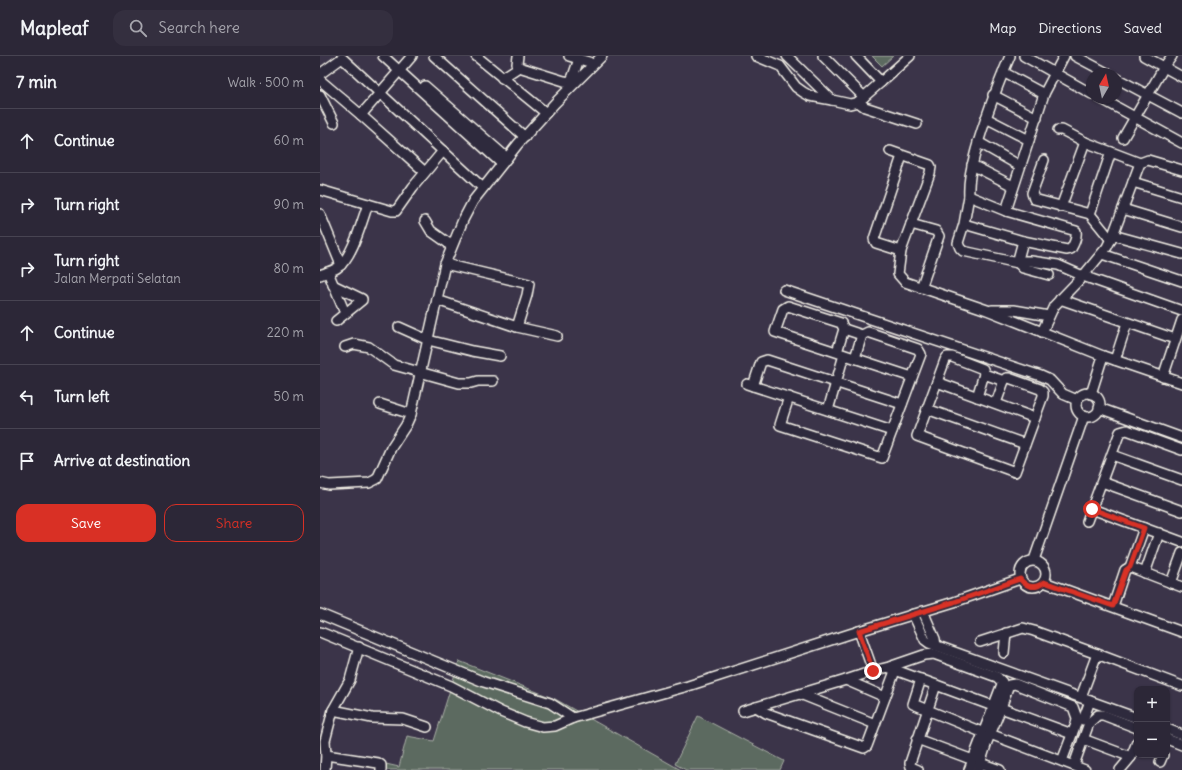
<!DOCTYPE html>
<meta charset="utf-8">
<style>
:root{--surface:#2c2737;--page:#342f3f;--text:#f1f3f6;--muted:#a6a5ad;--line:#484452;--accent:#d93025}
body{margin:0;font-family:Delius,sans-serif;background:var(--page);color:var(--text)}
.controls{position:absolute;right:12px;bottom:12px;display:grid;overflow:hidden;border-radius:8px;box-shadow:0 1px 3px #0004}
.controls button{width:36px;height:36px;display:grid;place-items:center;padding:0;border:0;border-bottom:1px solid var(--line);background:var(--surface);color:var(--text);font:20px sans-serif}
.compass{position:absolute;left:766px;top:12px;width:36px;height:36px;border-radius:50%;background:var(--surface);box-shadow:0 1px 3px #0004;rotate:9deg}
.stop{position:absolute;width:12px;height:12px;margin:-9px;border:3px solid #d93025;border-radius:50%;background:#fff}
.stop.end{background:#d93025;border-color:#fff;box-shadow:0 1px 4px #0008}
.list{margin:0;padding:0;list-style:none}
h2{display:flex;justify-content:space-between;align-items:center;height:52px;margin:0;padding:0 16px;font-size:17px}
h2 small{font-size:13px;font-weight:400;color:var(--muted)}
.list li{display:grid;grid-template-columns:26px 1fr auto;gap:12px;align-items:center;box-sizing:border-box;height:64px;padding:0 16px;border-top:1px solid var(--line)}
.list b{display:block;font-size:15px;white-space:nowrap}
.list p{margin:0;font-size:13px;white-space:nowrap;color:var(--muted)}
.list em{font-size:13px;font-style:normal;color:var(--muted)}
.actions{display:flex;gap:8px;padding:12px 16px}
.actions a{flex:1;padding:9px 0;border:1px solid var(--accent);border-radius:12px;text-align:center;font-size:14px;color:var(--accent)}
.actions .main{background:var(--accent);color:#fff}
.icon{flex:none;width:22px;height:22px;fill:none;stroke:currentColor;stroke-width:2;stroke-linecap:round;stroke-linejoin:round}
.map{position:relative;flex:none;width:862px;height:714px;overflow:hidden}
header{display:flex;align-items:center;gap:24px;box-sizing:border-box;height:56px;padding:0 20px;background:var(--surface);border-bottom:1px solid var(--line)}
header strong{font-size:19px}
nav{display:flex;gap:22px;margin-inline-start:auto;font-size:14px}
.search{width:280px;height:36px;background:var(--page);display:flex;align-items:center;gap:10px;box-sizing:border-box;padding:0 14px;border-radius:12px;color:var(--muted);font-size:15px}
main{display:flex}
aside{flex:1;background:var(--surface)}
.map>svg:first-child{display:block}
</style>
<header>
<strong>Mapleaf</strong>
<div class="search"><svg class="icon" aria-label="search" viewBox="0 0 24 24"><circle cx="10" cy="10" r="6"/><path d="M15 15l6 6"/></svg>Search here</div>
<nav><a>Map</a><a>Directions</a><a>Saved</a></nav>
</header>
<main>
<aside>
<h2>7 min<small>Walk · 500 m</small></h2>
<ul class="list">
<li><svg class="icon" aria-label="ahead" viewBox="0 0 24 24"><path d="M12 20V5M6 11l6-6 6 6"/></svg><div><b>Continue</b></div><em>60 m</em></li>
<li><svg class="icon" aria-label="right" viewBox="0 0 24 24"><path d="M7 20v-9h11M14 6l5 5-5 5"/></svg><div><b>Turn right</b></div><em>90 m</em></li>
<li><svg class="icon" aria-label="right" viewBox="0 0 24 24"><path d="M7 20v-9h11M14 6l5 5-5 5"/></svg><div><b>Turn right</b><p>Jalan Merpati Selatan</p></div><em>80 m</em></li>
<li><svg class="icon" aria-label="ahead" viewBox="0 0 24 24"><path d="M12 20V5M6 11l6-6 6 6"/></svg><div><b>Continue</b></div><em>220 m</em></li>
<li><svg class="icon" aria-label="left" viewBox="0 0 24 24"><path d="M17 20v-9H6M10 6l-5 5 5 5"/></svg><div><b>Turn left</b></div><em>50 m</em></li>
<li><svg class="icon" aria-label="arrive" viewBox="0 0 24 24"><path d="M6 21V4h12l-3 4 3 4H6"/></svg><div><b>Arrive at destination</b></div></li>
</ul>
<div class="actions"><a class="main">Save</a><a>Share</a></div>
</aside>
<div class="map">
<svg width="862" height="714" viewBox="0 0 862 714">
<rect width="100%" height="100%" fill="#3b3449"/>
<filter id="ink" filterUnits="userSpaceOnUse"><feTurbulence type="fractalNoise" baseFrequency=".025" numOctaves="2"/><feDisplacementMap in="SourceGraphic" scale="8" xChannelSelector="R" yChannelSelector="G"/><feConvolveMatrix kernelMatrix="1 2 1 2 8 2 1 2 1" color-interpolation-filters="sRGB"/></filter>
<g filter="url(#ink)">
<g fill="#5c6a61" stroke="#a8aea4">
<path d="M552 0H573L562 10Z"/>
<path d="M139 605 235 643 361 714H65L66 708 79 711 87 680 114 685Z"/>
<path d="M378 660 464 705 460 714H366L355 708Z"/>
</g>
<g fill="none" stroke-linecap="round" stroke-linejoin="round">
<g stroke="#f4f1e8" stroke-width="12">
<g id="minor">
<path d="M63 0 182 108"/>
<path d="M114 0 205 81"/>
<path d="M156 0 226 57"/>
<path d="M198 0 197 8 199 11 244 25 249 26 255 19"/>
<path d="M249 0 269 6"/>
<path d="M436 0 460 10 476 31 483 36 490 40 512 44"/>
<path d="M467 0 512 44 530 48 538 46 561 26 536 0"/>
<path d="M503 0 544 41"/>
<path d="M704 0 772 38"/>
<path d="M755 0 789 18"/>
<path d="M824 0 862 21"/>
<path d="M683 16 724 38"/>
<path d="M0 18 22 2 163 132"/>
<path d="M182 22 199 11"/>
<path d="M796 22 862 57"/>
<path d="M252 23 259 3"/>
<path d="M0 24 41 59 105 116"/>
<path d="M561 26 590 0"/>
<path d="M105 30 187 102"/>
<path d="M0 39 14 67"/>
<path d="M673 39 717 62"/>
<path d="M780 42 862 87"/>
<path d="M538 46 545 51 597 68"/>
<path d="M41 59 92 0"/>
<path d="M666 62 709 84"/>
<path d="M738 74H742L765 86 820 107"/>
<path d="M803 82 844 11 852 0"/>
<path d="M658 86 700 110"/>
<path d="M570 95 610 109 611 111 610 117 581 195 578 218 585 226 667 254 783 300 862 327"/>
<path d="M724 104 712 137 714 143 770 158 791 184"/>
<path d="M652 109 693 130"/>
<path d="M813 126 862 141"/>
<path d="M0 134 72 155H76L93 131 123 95"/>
<path d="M649 140C648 123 652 110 656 94 665 62 677 31 690 0"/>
<path d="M741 151 765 86"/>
<path d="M803 153 862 171"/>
<path d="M686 155 724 38 744 0"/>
<path d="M0 158 21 209"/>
<path d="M770 158 791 96"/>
<path d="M105 165 111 175 128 187 131 192"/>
<path d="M591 168 616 175 619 180 601 232"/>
<path d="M644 168 703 185 747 194 751 193C754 188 757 181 756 175L686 155 649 140 644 168 638 187 640 192 643 195 698 207 703 212 729 219"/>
<path d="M793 179 862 198"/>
<path d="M581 195 556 187 554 183 582 100"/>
<path d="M782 198 862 225"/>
<path d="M697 207 703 185"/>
<path d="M698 207 703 205H711L738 209 763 220 862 255"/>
<path d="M125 208 209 228 207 239 197 271"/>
<path d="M8 216 25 257"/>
<path d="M0 219C5 217 12 215 17 212 32 203 42 165 48 148"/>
<path d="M13 229 42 243V244L16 265"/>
<path d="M464 234 721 320 730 324 743 338 757 344"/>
<path d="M740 243 855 283"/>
<path d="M117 244 197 271 237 280"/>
<path d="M672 254H694L729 260"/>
<path d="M79 271 108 284 152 295 180 300"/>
<path d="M524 273 542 279"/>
<path d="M722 276 734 250 763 220 787 191 793 179 820 107 828 104 862 114"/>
<path d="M25 291 34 288 49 291 74 309 139 327H151L158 325H173"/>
<path d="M517 296 524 273 521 267 468 250 463 253 455 276 592 321"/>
<path d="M795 304 807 267"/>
<path d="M664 318 684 325"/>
<path d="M843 321 862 264"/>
<path d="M617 326 715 362"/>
<path d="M427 328 572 375"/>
<path d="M433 330 441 306 447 304 582 348"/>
<circle cx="768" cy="349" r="12"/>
<path d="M771 338 783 300"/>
<path d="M469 341 460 369 562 402 601 298 598 293 548 276 542 279 535 302"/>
<path d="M657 341 664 318 663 313 632 301H627L625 304 597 380 695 416 723 340V336L720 333 689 322H686L684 325 676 347"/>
<path d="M60 348 91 358"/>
<path d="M779 352 862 382"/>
<path d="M607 353 705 388"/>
<path d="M508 354 524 299"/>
<path d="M792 399 862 424"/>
<path d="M782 426 862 455"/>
<path d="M0 427 9 429 49 427 57 423 71 392 86 369 91 358 125 208 143 164 153 145 198 88 235 47 282 0"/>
<path d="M772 453 862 486"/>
<path d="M767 465 800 376 807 374 862 394"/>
<path d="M714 504 764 360"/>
<circle cx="713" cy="518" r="13"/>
<path d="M810 511 824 472"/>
<path d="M825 517 839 477"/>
<path d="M724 526 862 576"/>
<path d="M851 527 862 497"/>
<path d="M793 550 805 514 810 511 862 531"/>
<path d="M603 555 615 583 616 590"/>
<path d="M0 558 164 626 230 647 253 662"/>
<path d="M593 558 605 584 609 587 817 662"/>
<path d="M539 575 553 615"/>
<path d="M0 576 131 630 181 656 205 666 223 671 235 670 253 662 368 630 539 575 634 546 700 523"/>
<path d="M660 586 703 572 714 575 777 598 862 630"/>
<path d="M684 597 686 577"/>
<path d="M570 612 673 650"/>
<path d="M601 623 593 648 664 677"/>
<path d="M526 624 565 641"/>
<path d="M480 638 555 668"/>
<path d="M761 641 777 598"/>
<path d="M436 651 446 657 544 692 547 690 575 615"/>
<path d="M681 652 752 678"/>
<path d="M13 654 52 662 83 663 107 671"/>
<path d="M423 655 526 624 553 615 569 611 604 599 614 598 677 621 682 626V628L649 714"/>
<path d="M763 664 770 645"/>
<path d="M847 673 862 679"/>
<path d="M670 678 765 714"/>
<path d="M597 683 653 704"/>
<path d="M763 683 811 701"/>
<path d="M847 683 862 689"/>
<path d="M6 699 58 707 61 709V714"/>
<path d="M840 706 843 699"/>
<path d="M660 707 680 714"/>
<path d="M754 709 769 667 778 659H783L817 672"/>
<path d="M5 714 6 699 5 685 13 654 30 624 39 591"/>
<path d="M598 714 591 711 590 707 616 629"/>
<path d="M658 714 667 686 681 652 688 631 689 629 695 628 753 651 757 662 756 668 742 705"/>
<path d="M800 714 811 701 817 686"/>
</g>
</g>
<use href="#minor" stroke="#2f2a3d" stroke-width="9"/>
</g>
</g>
<g fill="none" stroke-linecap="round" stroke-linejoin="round" filter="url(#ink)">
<path stroke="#d93025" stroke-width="5" d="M553 615 539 575 634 546 700 523C707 532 716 533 724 526L793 550 806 514 810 511 824 472 772 453"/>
</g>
</svg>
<div class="controls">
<button>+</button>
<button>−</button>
</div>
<svg class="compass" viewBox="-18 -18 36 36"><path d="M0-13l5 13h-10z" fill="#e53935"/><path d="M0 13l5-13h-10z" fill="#a6a5ad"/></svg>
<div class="stop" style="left:772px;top:453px"></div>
<div class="stop end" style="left:553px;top:615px"></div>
</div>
</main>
